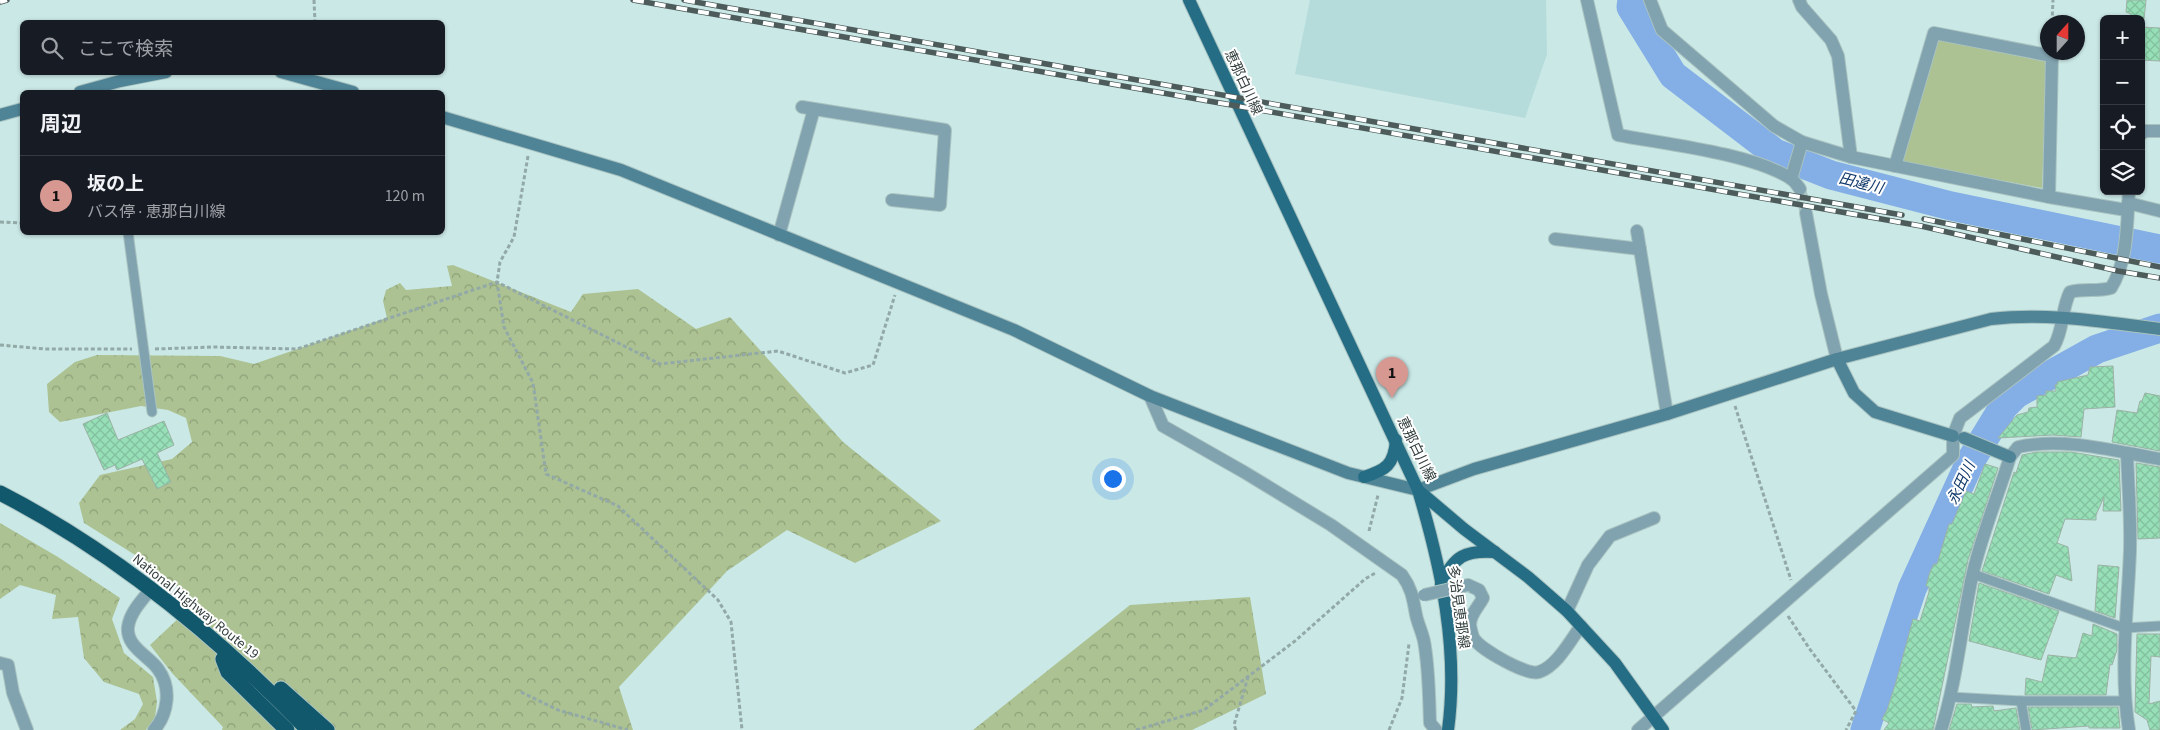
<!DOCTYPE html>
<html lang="ja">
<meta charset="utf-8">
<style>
:root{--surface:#171b24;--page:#20242c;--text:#f1f3f6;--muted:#9ea1a6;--line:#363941;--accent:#d69890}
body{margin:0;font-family:"Source Sans 3","Noto Sans JP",sans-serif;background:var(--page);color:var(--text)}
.controls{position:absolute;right:15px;top:15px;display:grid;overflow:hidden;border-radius:8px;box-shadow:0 1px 4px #0004}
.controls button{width:45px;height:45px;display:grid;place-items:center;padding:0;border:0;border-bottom:1px solid var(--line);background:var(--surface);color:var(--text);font:25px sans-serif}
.compass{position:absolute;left:2040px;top:15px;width:45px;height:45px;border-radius:50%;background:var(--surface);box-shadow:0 1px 4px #0004;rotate:21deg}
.you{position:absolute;left:1112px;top:478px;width:18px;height:18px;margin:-12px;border:4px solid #fff;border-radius:50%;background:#1a73e8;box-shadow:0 0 0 8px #1a73e833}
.badge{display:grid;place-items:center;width:32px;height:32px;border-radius:50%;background:var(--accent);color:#111;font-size:16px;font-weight:700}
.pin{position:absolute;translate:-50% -41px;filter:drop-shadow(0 1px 2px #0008)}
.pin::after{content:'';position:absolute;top:26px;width:18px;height:15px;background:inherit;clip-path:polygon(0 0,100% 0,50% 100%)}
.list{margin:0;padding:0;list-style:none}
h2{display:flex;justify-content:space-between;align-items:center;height:65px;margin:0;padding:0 20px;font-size:21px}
h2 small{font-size:16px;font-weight:400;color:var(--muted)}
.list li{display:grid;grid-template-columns:32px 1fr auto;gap:15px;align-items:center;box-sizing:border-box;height:80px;padding:0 20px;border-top:1px solid var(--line)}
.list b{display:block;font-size:19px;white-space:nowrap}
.list p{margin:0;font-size:16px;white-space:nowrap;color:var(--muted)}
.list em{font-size:16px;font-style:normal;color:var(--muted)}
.icon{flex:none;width:28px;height:28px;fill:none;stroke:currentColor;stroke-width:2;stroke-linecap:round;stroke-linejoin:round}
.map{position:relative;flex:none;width:2160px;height:730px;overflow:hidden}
.search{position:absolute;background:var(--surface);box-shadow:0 1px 4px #0004;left:20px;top:20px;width:425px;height:55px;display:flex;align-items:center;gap:12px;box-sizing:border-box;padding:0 18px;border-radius:8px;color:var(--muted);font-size:19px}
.panel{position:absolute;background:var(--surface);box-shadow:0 1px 4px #0004;left:20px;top:90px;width:425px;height:145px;border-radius:8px}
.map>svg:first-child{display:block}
</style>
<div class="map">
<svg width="2160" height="730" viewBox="0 0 2160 730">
<defs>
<pattern id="forest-crowns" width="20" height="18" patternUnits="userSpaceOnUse" patternTransform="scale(1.25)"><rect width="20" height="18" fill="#acc292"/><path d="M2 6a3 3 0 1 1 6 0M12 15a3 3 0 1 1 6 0" fill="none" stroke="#8d9f78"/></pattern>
<pattern id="building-cross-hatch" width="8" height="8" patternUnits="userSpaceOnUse" patternTransform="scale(1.25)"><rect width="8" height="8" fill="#96dfb7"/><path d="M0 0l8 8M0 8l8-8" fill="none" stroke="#82c09e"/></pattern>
</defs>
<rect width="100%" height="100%" fill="#cae8e6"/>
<path fill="#b5dcda" d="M1310 0H1546L1547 54 1525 118 1295 74Z"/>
<path fill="#acc292" d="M1937 39 2047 62 2042 188 1904 163 1901 159Z"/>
<g fill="url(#forest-crowns)">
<path d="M453 265 571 312 583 294 638 289 696 329 730 317 843 442 941 521 855 563 787 530 727 571 619 687 633 730H222L223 727 172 673 150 645 197 601 140 558 84 523 79 503 100 475 172 459 192 442 186 418 168 410 141 406 60 422 49 412 47 384 75 362 97 355 220 356 254 364 387 318 383 301 386 290 400 283 406 290 452 286 447 266Z"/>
<path d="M0 523 58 557 120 598 112 619 124 653 153 677 157 702 155 717 146 730H120L135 719 143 704 139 694 104 682 84 658 78 617 52 619 56 595 20 585 0 599Z"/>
<path d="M1250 597 1266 694 1192 730H973L1130 605Z"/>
</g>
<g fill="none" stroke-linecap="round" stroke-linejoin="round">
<g stroke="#84aee6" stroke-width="29">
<path d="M1632 0 1631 7 1673 75 1775 153 1831 175 1951 206 2160 249"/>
<path d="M1865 730 1912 589 1971 460 2004 406 2016 394 2097 349 2160 328"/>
</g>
</g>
<g fill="url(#building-cross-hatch)" stroke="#9cb2a5">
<path d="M2127 0H2146L2144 19H2130L2131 14 2126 12Z"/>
<path d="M2141 27 2160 28V61L2141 60Z"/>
<path d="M2113 366 2115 407 2084 409 2081 437 2053 435 1998 438 2017 415 2028 412 2029 408 2037 407V396L2046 395V391H2056L2055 385 2058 384 2057 382 2088 375 2090 367Z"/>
<path d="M2145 393 2160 396V451L2112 442 2117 410 2137 413 2140 401H2142Z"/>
<path d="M107 413 118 440 164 421 174 445 157 453 171 482 157 489 142 459 117 470 115 465 104 470 83 424Z"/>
<path d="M2037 452H2071L2119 460 2121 511H2103L2104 497 2096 515V520L2065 519 2057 543 2068 547 2072 581 2056 575 2049 594 1982 571 2014 472 2016 473 2022 455Z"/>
<path d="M2136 463 2160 467V538L2138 539Z"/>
<path d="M1985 464 1998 468 1968 560 1933 730H1884L1889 723 1882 719 1887 710 1896 682 1913 619 1920 621 1929 592V587L1926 586 1930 572 1934 564H1937L1949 524H1952L1966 491 1974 494Z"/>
<path d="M2098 565 2119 567 2115 618 2095 611Z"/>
<path d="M1979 583 2059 611 2041 660 1969 641Z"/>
<path d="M2093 624 2117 634V650L2112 665 2110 664 2106 695H2025L2026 678 2042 682 2048 655 2076 658 2083 633 2092 636Z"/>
<path d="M2137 634H2160V657L2151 656 2149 704 2160 701V730H2150L2147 720 2135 712Z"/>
<path d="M1957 704H1971L1972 707 1993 706 1994 711 2016 708 2020 730H1949Z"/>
<path d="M2028 707H2118L2120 728H2089V726L2032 730Z"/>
</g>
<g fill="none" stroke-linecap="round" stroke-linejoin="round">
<path stroke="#acc6c4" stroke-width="12" stroke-dasharray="12 6" stroke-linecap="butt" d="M1800 189 1806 213"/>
<g stroke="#a9c3c1" stroke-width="11">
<g id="lane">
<path d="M128 232 152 412"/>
<path d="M1973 574 2124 628 2160 626"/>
<path d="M1951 697 2021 701H2124"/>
<path d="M2021 701 2026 730"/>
</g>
</g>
<g stroke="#a9c3c1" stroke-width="14">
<g id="street">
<path d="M1587 0 1618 135C1665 144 1750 153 1790 178 1794 180 1797 185 1800 189"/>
<path d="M1650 0 1662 30 1774 126 1802 142 1851 157 2049 197 2126 210"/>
<path d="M1799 0 1802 7 1831 40 1838 56 1851 157"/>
<path d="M802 107 945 130 940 205 892 200"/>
<path d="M2141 134 2145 131H2160"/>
<path d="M1895 166 1934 33 2052 56 2049 197"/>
<path d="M1791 179 1802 142"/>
<path d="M2128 203 2160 211"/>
<path d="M1806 213 1821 294 1837 359"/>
<path d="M1637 231 1667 414"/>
<path d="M779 235 814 109"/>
<path d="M1555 239 1640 249"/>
<path d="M1150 396 1163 426 1244 472 1331 525 1402 575C1412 589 1413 599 1416 615 1418 624 1422 632 1424 641 1429 668 1429 696 1430 723L1436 730"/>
<path d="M2127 453C2128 485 2131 518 2130 550 2128 610 2119 670 2129 730"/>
<path d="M1468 585 1479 590 1483 598C1478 608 1470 614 1470 625 1471 629 1472 637 1475 640 1482 650 1527 676 1539 672 1557 666 1570 641 1581 626"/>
<path d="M152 588C143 599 130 612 128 627 126 647 149 656 158 669 172 688 168 714 154 730"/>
<path d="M1567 611 1588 565 1610 536 1654 518"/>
<path d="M0 663 8 665 13 693 27 730"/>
<path d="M1638 730 1953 455V436L1960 418 2054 346C2064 329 2061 310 2070 292 2084 288 2097 292 2111 288 2128 261 2127 222 2129 191"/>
<path d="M1941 730C1957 680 1961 628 1972 577 1981 536 1998 496 2010 457L2018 447C2066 437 2113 451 2160 459"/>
</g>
</g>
<g stroke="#a9c3c1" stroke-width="14">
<g id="secondary">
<path d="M281 72 353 92"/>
<path d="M80 92 120 81 166 72"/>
<path d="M0 115 22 109"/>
<path d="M442 117 621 170 1014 330 1150 396 1348 473 1418 490 1474 469 1667 414 1837 359 1991 319C2048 312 2103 322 2160 329"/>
<path d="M1837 359 1854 393 1875 412 1953 436"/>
<path d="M1964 438 2010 457"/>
</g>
</g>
<g stroke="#a9c3c1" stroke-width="14">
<g id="primary">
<path d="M1189 0 1418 490 1464 529 1528 577 1567 611 1615 663 1663 730"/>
<path d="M1364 477C1386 470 1394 465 1396 440"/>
<path d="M1418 490C1441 567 1459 649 1448 730"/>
<path d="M1441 584C1454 556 1465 550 1495 552"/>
</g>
</g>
<g stroke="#a9c3c1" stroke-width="17">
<g id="highway">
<path d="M0 493C117 553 217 636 308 730"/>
<path d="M223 659 228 672 287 730"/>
<path d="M281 689 327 730"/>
</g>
</g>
<g stroke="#92a9a7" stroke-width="3" stroke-dasharray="4 2.5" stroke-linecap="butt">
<path d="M314 0 315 22"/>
<path d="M2052 22 2053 0"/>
<path d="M528 156 514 237 500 262 497 282 504 327 533 383 546 474 618 506 718 600 731 622 742 730"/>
<path d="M0 222 22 223"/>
<path d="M68 232H70"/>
<path d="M0 345 45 349H132"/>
<path d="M155 349 214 347 297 349 497 282 660 364 778 351 845 373 873 365 895 295"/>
<path d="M1735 406 1791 580"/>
<path d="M1369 531 1378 495"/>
<path d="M1788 616 1809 648 1856 711 1846 730"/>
<path d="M521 692 558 710 628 730"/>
<path d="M1136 730 1204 710 1295 641 1365 579 1377 572"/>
<path d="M1236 730 1234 725 1248 677"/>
<path d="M1389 730 1402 698 1409 644"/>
</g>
<use href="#lane" stroke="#81a2af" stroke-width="9"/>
<use href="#street" stroke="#81a2af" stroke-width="12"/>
<use href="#secondary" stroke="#4f8497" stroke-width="12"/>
<use href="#primary" stroke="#256d85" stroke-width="12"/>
<use href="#highway" stroke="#11586d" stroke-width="15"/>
<g stroke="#4d5c5b" stroke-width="5.5">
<g id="rail">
<path d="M633 0 1921 226 2118 271 2160 278"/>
<path d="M684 0 1902 215"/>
<path d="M0 2 7 0"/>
<path d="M1924 219 2160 267"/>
</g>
</g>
<use href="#rail" stroke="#fff" stroke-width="4" stroke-dasharray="11" stroke-linecap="butt"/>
<g stroke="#a9c3c1" stroke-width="14" stroke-linecap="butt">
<path id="street-bridge" d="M1424 595 1468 585"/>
</g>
<use href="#street-bridge" stroke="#81a2af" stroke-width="12"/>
</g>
<g text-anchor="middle" stroke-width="4" stroke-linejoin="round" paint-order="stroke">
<g font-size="14" fill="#323e3d" stroke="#fff">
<text transform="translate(1244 82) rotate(65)" y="5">恵那白川線</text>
<text transform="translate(1417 449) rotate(64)" y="5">恵那白川線</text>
<text transform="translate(196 606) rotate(39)" y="5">National Highway Route 19</text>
<text transform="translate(1459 607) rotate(82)" y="5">多治見恵那線</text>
</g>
<g font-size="15" font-style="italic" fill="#10396b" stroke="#fff">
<text transform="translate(1861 183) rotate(14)" y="5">田違川</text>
<text transform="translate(1961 483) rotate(-65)" y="5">永田川</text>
</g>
</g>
</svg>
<div class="controls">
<button>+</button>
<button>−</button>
<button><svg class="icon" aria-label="locate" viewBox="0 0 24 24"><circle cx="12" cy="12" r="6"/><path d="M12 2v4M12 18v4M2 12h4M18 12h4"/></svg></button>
<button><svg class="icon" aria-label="layers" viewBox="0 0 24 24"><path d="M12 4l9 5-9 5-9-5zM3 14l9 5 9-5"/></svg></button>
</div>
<svg class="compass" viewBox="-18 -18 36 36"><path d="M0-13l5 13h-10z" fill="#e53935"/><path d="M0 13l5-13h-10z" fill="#9ea1a6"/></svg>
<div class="you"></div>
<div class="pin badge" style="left:1392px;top:398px">1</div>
<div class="search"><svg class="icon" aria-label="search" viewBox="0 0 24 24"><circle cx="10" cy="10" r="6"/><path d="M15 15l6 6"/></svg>ここで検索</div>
<section class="panel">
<h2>周辺<small></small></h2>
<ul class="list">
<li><span class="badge">1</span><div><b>坂の上</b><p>バス停 · 恵那白川線</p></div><em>120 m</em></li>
</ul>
</section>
</div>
